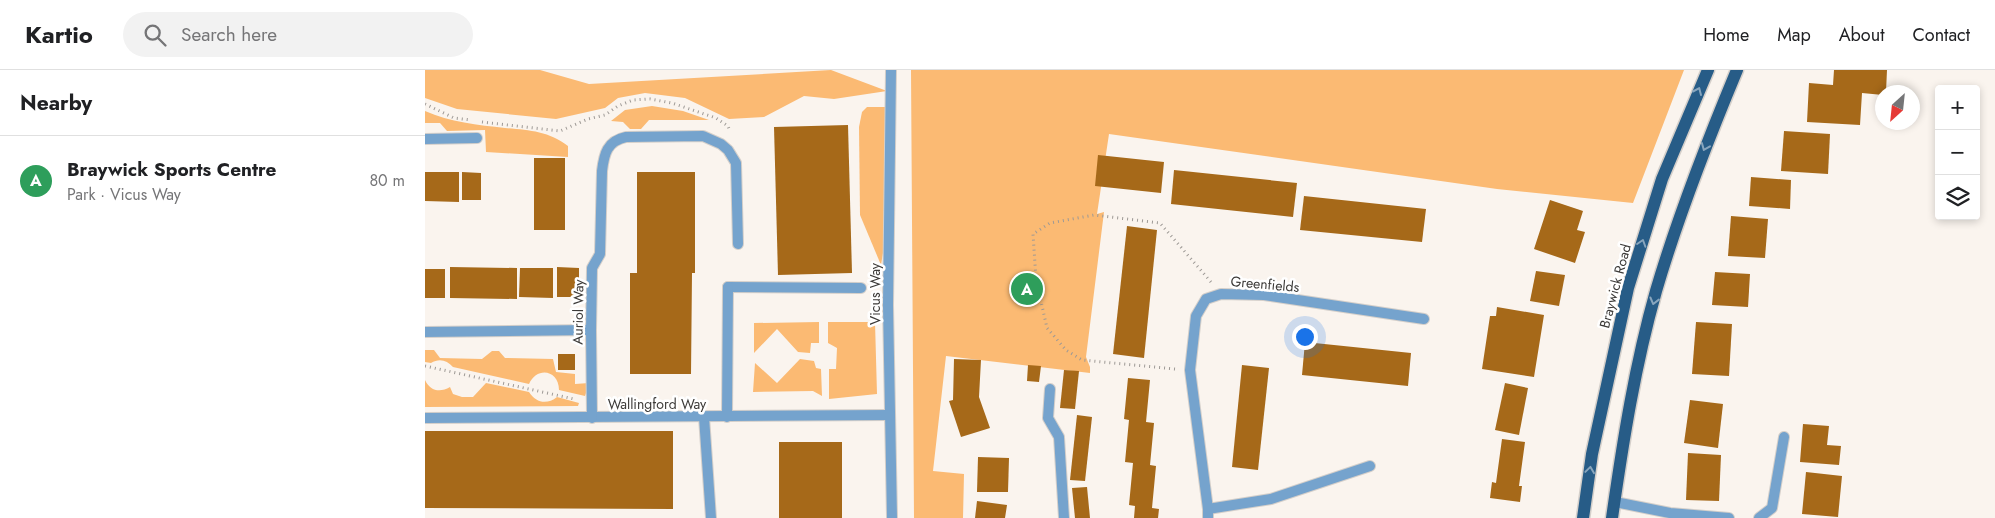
<!DOCTYPE html>
<meta charset="utf-8">
<style>
:root{--surface:#fff;--page:#f2f2f2;--text:#202124;--muted:#757577;--line:#e0e0e0;--accent:#2f72a8}
body{margin:0;font-family:Jost,sans-serif;background:var(--page);color:var(--text)}
.controls{position:absolute;right:15px;top:15px;display:grid;overflow:hidden;border-radius:5px;box-shadow:0 2px 8px #0003}
.controls button{width:45px;height:45px;display:grid;place-items:center;padding:0;border:0;border-bottom:1px solid var(--line);background:var(--surface);color:var(--text);font:25px sans-serif}
.compass{position:absolute;left:1450px;top:15px;width:45px;height:45px;border-radius:50%;background:var(--surface);box-shadow:0 2px 8px #0003;rotate:207deg}
.you{position:absolute;left:879px;top:266px;width:18px;height:18px;margin:-12px;border:4px solid #fff;border-radius:50%;background:#1a73e8;box-shadow:0 0 0 8px #1a73e833}
.badge{display:grid;place-items:center;width:32px;height:32px;border-radius:50%;background:var(--accent);color:#fff;font-size:16px;font-weight:700}
.pin{position:absolute;translate:-50% -50%;border:2px solid #fff;box-shadow:0 1px 5px #0006}
.list{margin:0;padding:0;list-style:none}
h2{display:flex;justify-content:space-between;align-items:center;height:65px;margin:0;padding:0 20px;font-size:21px}
h2 small{font-size:16px;font-weight:400;color:var(--muted)}
.list li{display:grid;grid-template-columns:32px 1fr auto;gap:15px;align-items:center;box-sizing:border-box;height:90px;padding:0 20px;border-top:1px solid var(--line)}
.list b{display:block;font-size:19px;white-space:nowrap}
.list p{margin:0;font-size:16px;white-space:nowrap;color:var(--muted)}
.list em{font-size:16px;font-style:normal;color:var(--muted)}
.icon{flex:none;width:28px;height:28px;fill:none;stroke:currentColor;stroke-width:2;stroke-linecap:round;stroke-linejoin:round}
.map{position:relative;flex:none;width:1570px;height:448px;overflow:hidden}
header{display:flex;align-items:center;gap:30px;box-sizing:border-box;height:70px;padding:0 25px;background:var(--surface);border-bottom:1px solid var(--line)}
header strong{font-size:24px}
nav{display:flex;gap:28px;margin-inline-start:auto;font-size:18px}
.search{width:350px;height:45px;background:var(--page);display:flex;align-items:center;gap:12px;box-sizing:border-box;padding:0 18px;border-radius:28px;color:var(--muted);font-size:19px}
main{display:flex}
aside{flex:1;background:var(--surface)}
.map>svg:first-child{display:block}
</style>
<header>
<strong>Kartio</strong>
<div class="search"><svg class="icon" aria-label="search" viewBox="0 0 24 24"><circle cx="10" cy="10" r="6"/><path d="M15 15l6 6"/></svg>Search here</div>
<nav><a>Home</a><a>Map</a><a>About</a><a>Contact</a></nav>
</header>
<main>
<aside>
<h2>Nearby<small></small></h2>
<ul class="list">
<li><span class="badge" style="background:#2e9e5b">A</span><div><b>Braywick Sports Centre</b><p>Park · Vicus Way</p></div><em>80 m</em></li>
</ul>
</aside>
<div class="map">
<svg width="1570" height="448" viewBox="0 0 1570 448">
<rect width="100%" height="100%" fill="#faf4ee"/>
<g fill="#fbba73">
<path d="M0 0H115L164 14 406 0 462 21 409 29 379 26 339 47 304 49 260 28 220 23 193 28 180 38 131 49 32 39 0 28Z"/>
<path d="M486 0H1259L1208 133 1072 119 684 64 672 144 679 142 661 287 665 297V303L521 286 508 401 539 404 538 448H489Z"/>
<path d="M227 36 258 41 284 50H224L216 59H205L198 52 186 51 200 40Z"/>
<path d="M442 37H463L461 165 456 195 435 145 434 57 437 42Z"/>
<path d="M0 41C25 52 53 55 80 58 103 60 124 61 143 76V87L61 82 60 60 22 61 15 53H0Z"/>
<path d="M394 252V273H386L385 283 373 282 352 259 329 283V253Z"/>
<path d="M403 252H450L452 324 404 329V299H411L412 278 403 273Z"/>
<path d="M0 280H9L15 288 57 289 67 281H74L80 288 128 289 131 302 150 304V314L164 313 165 324 161 323 160 326 134 320C134 300 112 296 104 314L28 297C22 290 14 288 6 293L0 292Z"/>
<path d="M375 289 389 291 391 298 396 299 397 326 388 321 328 322 330 293 352 313Z"/>
<path d="M0 310C5 321 15 323 25 317L28 324 37 327H48L61 313 104 322C111 333 122 335 132 327L154 333 153 336 0 337Z"/>
</g>
<g fill="#a66919">
<path d="M1409 0H1462L1461 22H1458V25L1437 23 1435 55 1382 52 1384 13 1408 15Z"/>
<path d="M423 55 427 203 353 205 349 57Z"/>
<path d="M1359 61 1405 64 1403 104 1356 101Z"/>
<path d="M673 85 739 92 736 123 670 116Z"/>
<rect x="109" y="88" width="31" height="72"/>
<path d="M749 100 872 113 868 147 746 134Z"/>
<path d="M0 102H34V132L0 131Z"/>
<path d="M37 102 56 103V130H37Z"/>
<path d="M212 102H270V203H267L266 304H205V203H212Z"/>
<path d="M1326 107 1366 110 1365 139 1324 136Z"/>
<path d="M879 126 1001 139 997 172 875 160Z"/>
<path d="M1125 130 1158 141 1152 160 1160 162 1150 193 1109 179Z"/>
<path d="M1306 146 1343 149 1340 188 1303 186Z"/>
<path d="M702 156 732 160 719 288 688 284Z"/>
<path d="M25 197 92 198V229L25 228Z"/>
<path d="M132 197 154 198V227H132Z"/>
<path d="M95 198H128V228L94 227Z"/>
<rect x="0" y="199" width="20" height="29"/>
<path d="M1111 201 1140 205 1134 236 1105 231Z"/>
<path d="M1290 202 1325 204 1323 237 1287 235Z"/>
<path d="M1072 237 1119 245 1109 307 1057 299 1065 246H1071Z"/>
<path d="M1271 252 1307 254 1304 306 1267 304Z"/>
<path d="M880 272 986 283 983 316 877 305Z"/>
<rect x="133" y="284" width="17" height="16"/>
<path d="M529 289 556 290 554 327 565 358 536 367 524 331 528 330Z"/>
<path d="M603 295 616 296 614 312 602 311Z"/>
<path d="M817 295 844 298 833 400 807 397Z"/>
<path d="M639 300 654 301 650 339 635 338Z"/>
<path d="M703 308 725 310 721 352 729 353 725 395 731 396 727 438 734 439 733 448H709L710 436 704 435 708 393 700 392 704 350 699 349Z"/>
<path d="M1080 313 1103 318 1094 365 1070 360Z"/>
<path d="M1265 330 1298 334 1293 378 1259 373Z"/>
<path d="M652 345 667 347 660 411 645 410Z"/>
<path d="M1378 354 1404 356 1402 375 1416 376 1414 395 1375 392Z"/>
<path d="M0 361H248V439L0 438Z"/>
<path d="M1077 369 1100 372 1094 416H1097L1095 432 1065 428 1067 412 1071 413Z"/>
<rect x="354" y="372" width="63" height="76"/>
<path d="M1263 383 1296 385 1294 431 1261 430Z"/>
<path d="M553 387 584 388 583 422H552Z"/>
<path d="M1381 402 1417 406 1413 447 1377 444Z"/>
<path d="M662 417 665 448H650L647 418Z"/>
<path d="M552 431 582 435 580 448H550Z"/>
</g>
<g fill="none" stroke-linecap="round" stroke-linejoin="round">
<g stroke="#d4cfca" stroke-width="12">
<g id="service">
<path d="M303 217 436 218"/>
<path d="M625 319 623 348 634 367 639 448"/>
<path d="M279 347 286 448"/>
<path d="M783 439 846 429 945 396"/>
<path d="M1334 448 1347 438 1359 367"/>
</g>
</g>
<g stroke="#d4cfca" stroke-width="12">
<g id="minor">
<path d="M466 0 463 235 467 448"/>
<path d="M0 69 52 68"/>
<path d="M0 262 166 260"/>
<path d="M302 347 303 217"/>
<path d="M0 348 465 345"/>
<path d="M167 348 166 260 167 198 175 184 177 101C179 84 182 71 201 67L278 66 296 74 303 80 311 93 313 174"/>
<path d="M1190 432 1245 443 1304 448"/>
<path d="M783 448V439L765 300 771 246 781 229 796 224 839 225 999 249"/>
</g>
</g>
<g stroke="#d4cfca" stroke-width="15">
<g id="primary">
<path d="M1158 448 1167 384 1203 218 1237 109 1283 0"/>
<path d="M1187 448C1198 371 1210 295 1231 221 1253 146 1282 72 1312 0"/>
</g>
</g>
<g stroke="#9d9995" stroke-width="3" stroke-dasharray="1 4" stroke-linecap="butt">
<path d="M0 34 29 48 46 50"/>
<path d="M57 52 135 61 163 49 180 45 193 36 208 30 225 29 247 33 291 48 303 56 305 61"/>
<path d="M0 296 149 329"/>
<path d="M750 299 657 290 641 280 622 258 611 209 608 164 625 153 669 145 735 153 786 212"/>
</g>
<use href="#service" stroke="#75a3cd" stroke-width="10"/>
<use href="#minor" stroke="#75a3cd" stroke-width="10"/>
<use href="#primary" stroke="#275c87" stroke-width="12"/>
</g>
<defs><path id="oneway-chevron" d="M-2-3.5L2.5 0L-2 3.5" fill="none" stroke-width="1.6" stroke-linecap="round" stroke-linejoin="round" transform="scale(1.25)"/></defs>
<g stroke="#88a5bd">
<use href="#oneway-chevron" transform="translate(1273 21) rotate(-66)"/>
<use href="#oneway-chevron" transform="translate(1280 77) rotate(112)"/>
<use href="#oneway-chevron" transform="translate(1217 173) rotate(-72)"/>
<use href="#oneway-chevron" transform="translate(1229 231) rotate(104)"/>
<use href="#oneway-chevron" transform="translate(1165 400) rotate(-82)"/>
</g>
<g text-anchor="middle" stroke-width="5" stroke-linejoin="round" paint-order="stroke">
<g font-size="14" fill="#3c3a38" stroke="#fff">
<text transform="translate(840 214) rotate(5)" y="5">Greenfields</text>
<text transform="translate(1190 216) rotate(-75)" y="5">Braywick Road</text>
<text transform="translate(450 224) rotate(-90)" y="5">Vicus Way</text>
<text transform="translate(153 242) rotate(-89)" y="5">Auriol Way</text>
<text x="232" y="339">Wallingford Way</text>
</g>
</g>
</svg>
<div class="controls">
<button>+</button>
<button>−</button>
<button><svg class="icon" aria-label="layers" viewBox="0 0 24 24"><path d="M12 4l9 5-9 5-9-5zM3 14l9 5 9-5"/></svg></button>
</div>
<svg class="compass" viewBox="-18 -18 36 36"><path d="M0-13l5 13h-10z" fill="#e53935"/><path d="M0 13l5-13h-10z" fill="#757577"/></svg>
<div class="you"></div>
<div class="pin badge" style="left:602px;top:219px;background:#2e9e5b">A</div>
</div>
</main>
